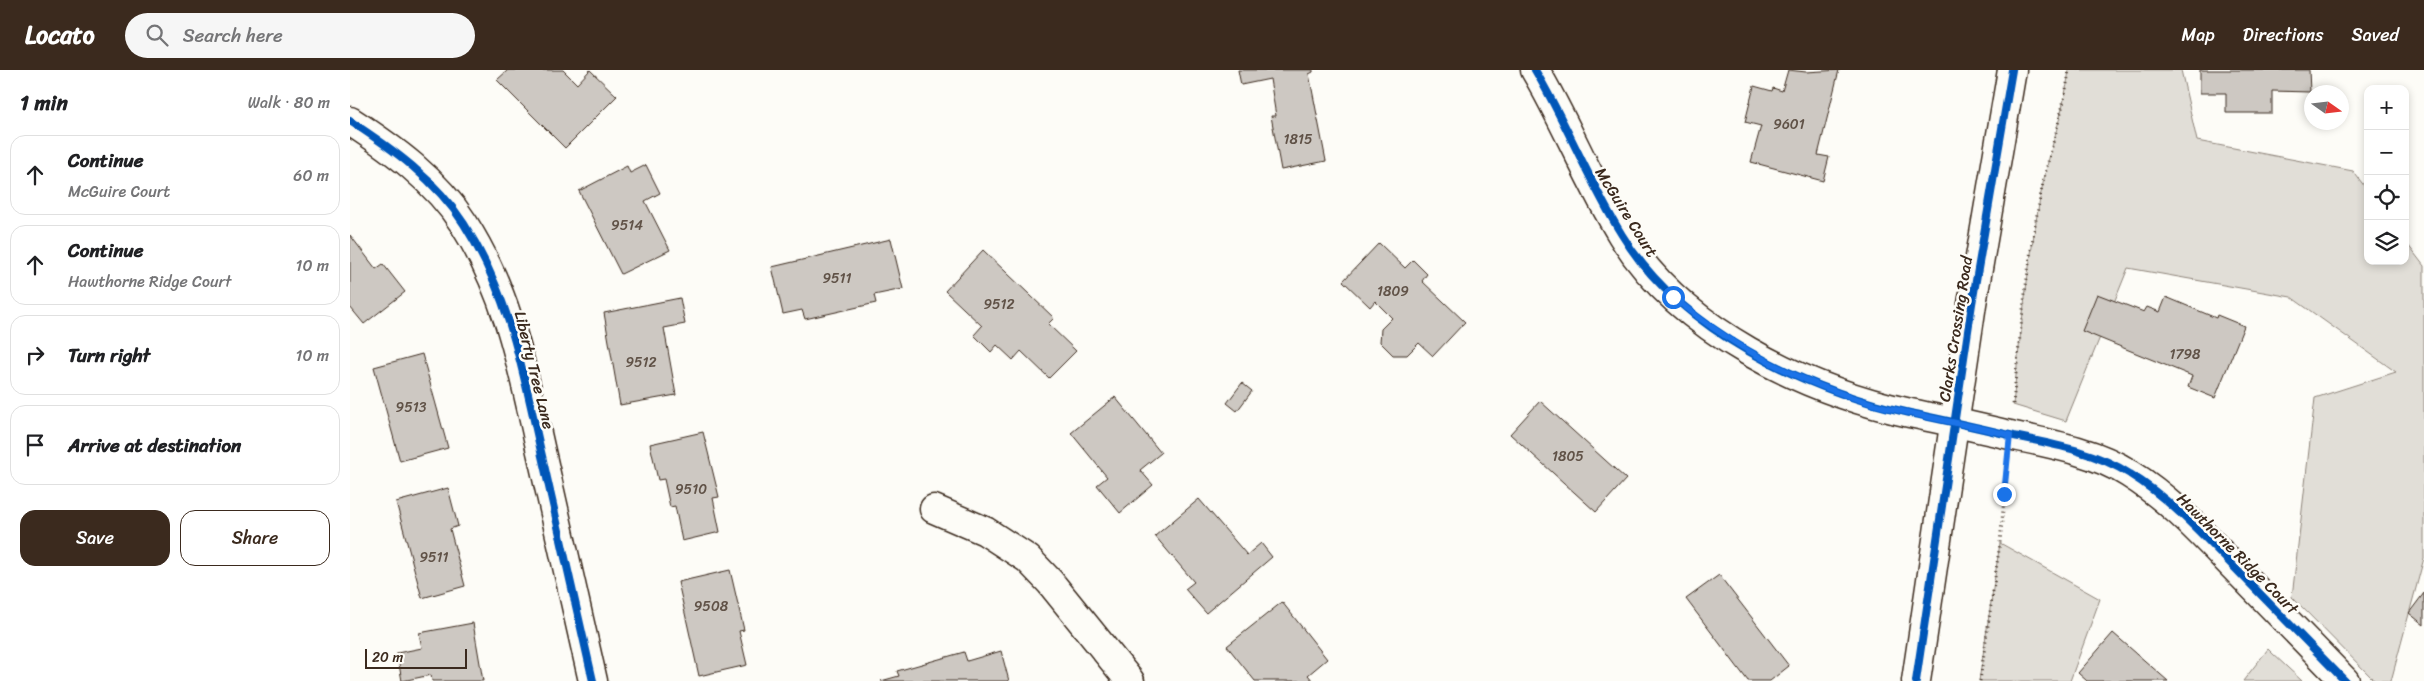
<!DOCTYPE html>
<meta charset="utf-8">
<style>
:root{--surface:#fff;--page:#f6f6f6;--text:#202124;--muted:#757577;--line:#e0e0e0;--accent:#3b2a1e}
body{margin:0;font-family:Sriracha,sans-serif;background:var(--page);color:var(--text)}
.controls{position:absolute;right:15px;top:15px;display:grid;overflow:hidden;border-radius:10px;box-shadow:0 2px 8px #0003}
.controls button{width:45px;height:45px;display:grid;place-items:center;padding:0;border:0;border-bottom:1px solid var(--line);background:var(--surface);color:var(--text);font:25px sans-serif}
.compass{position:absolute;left:1954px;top:15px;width:45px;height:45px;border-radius:50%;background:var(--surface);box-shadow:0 2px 8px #0003;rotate:104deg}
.scale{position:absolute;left:15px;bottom:12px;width:102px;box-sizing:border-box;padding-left:5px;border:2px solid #3b2a1e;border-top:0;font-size:14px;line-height:18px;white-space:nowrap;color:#3b2a1e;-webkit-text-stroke:4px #fdfcf7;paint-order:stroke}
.stop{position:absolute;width:15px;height:15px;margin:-11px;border:4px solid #1a73e8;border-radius:50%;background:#fff}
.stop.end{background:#1a73e8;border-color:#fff;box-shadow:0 1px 5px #0008}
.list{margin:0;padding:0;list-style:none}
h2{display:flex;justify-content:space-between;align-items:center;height:65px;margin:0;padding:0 20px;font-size:21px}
h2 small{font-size:16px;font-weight:400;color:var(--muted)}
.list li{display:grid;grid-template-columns:32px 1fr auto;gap:15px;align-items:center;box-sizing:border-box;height:80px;margin:0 10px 10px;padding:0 10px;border:1px solid var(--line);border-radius:15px}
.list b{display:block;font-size:19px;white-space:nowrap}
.list p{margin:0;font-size:16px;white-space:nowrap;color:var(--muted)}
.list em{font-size:16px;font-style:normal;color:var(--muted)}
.actions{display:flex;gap:10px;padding:15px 20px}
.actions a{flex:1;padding:11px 0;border:1px solid var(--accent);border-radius:15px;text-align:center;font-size:18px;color:var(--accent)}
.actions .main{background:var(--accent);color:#fff}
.icon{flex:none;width:28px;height:28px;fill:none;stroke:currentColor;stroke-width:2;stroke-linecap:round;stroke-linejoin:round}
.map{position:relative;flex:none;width:2074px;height:611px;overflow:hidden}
header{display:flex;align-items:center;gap:30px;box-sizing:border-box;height:70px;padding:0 25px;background:var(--accent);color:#fff}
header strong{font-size:24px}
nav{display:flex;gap:28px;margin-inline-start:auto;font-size:18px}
.search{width:350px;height:45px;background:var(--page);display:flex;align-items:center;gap:12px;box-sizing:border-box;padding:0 18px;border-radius:28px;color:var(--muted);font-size:19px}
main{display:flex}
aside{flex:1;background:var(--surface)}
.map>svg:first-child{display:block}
</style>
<header>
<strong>Locato</strong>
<div class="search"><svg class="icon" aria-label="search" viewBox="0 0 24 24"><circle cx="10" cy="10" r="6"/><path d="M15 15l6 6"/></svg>Search here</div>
<nav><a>Map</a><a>Directions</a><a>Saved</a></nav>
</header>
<main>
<aside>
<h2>1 min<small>Walk · 80 m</small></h2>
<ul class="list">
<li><svg class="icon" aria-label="ahead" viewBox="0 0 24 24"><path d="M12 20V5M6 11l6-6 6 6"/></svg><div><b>Continue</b><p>McGuire Court</p></div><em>60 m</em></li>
<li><svg class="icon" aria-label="ahead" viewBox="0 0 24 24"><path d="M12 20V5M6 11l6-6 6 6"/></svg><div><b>Continue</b><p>Hawthorne Ridge Court</p></div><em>10 m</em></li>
<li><svg class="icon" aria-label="right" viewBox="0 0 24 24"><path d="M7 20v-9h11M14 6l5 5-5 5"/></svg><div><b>Turn right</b></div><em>10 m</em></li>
<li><svg class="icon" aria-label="arrive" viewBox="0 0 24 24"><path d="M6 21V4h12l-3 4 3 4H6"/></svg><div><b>Arrive at destination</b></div></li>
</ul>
<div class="actions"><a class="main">Save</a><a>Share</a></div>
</aside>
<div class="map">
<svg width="2074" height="611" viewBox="0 0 2074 611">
<rect width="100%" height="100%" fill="#fdfcf7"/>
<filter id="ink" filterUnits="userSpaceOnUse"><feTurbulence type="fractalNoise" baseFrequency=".02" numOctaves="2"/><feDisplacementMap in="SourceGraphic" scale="10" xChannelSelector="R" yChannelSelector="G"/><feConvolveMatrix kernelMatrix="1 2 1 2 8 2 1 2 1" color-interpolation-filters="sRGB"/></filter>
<g filter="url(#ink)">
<g fill="#e1ded7" stroke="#8e847a">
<path d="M1719 0H1831L1847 71 2003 101 2018 121V191H2055V171L2074 196V488L2041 611H2025L1942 527 1965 328 2046 302 1941 227 1778 198 1716 351 1663 335C1670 265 1678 193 1691 123 1699 81 1714 42 1719 0Z"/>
<path d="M1650 473 1750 529 1720 611H1629Z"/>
<path d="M1918 579 1922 583 1952 611H1893Z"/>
</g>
<g fill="#cdc8c2" stroke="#3b2a1e">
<path d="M158 0H213L227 14 240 0 267 26 215 78 147 10Z"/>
<path d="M888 0H963V2L959 4 976 91 931 100 921 46H926L920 9 891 15Z"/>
<path d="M1438 0 1456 2 1489 0 1468 85 1479 87 1473 111 1401 92 1411 56 1395 52 1404 16 1422 21 1423 18 1432 21Z"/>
<path d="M1850 0H1959L1960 22 1922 21V43H1876V23H1850Z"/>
<path d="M296 95 310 123 295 131 320 180 271 204 229 121 277 96 280 103Z"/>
<path d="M0 165 26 199 33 194 55 222 14 254 0 237Z"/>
<path d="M541 169 553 219 524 225 526 233 455 249 452 240 433 244 422 197Z"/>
<path d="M1029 173 1055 198 1063 190 1077 204 1072 211 1115 252 1083 286 1069 273 1057 285H1043L1030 272 1031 259 1042 248 1025 231 1020 237 993 211Z"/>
<path d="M633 180 704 248 698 254 726 281 699 308 671 281 663 290 647 275 641 282 624 265 632 256 595 221Z"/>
<path d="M1747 224 1794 242 1797 237 1810 242 1816 227 1866 248 1867 245 1894 256 1865 328 1838 317 1842 306 1732 261Z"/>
<path d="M330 228 335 254 314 258 326 325 270 335 254 243Z"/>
<path d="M72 284 98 378 50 391 24 297Z"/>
<path d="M892 313 902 321 887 341 877 333Z"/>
<path d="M765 327 811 383 790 400 803 415 770 443 747 415 757 407 721 363Z"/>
<path d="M1190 331 1276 409 1246 442 1160 364Z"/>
<path d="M353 362 369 427 363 428 370 462 332 471 325 436 320 437 314 409 308 410 300 374Z"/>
<path d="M98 418 108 456 100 459 115 516 72 528 46 432Z"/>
<path d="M849 429 897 485 911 473 922 487 856 543 835 519 844 512 805 466Z"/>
<path d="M380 500 394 560 389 561 397 595 349 606 328 512Z"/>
<path d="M1369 505 1439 596 1420 611H1398L1336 529Z"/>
<path d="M2074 523V555L2059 543Z"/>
<path d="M932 532 977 589 958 605 963 611H905L877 576Z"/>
<path d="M123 553 133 611H82L81 605 52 611 47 583 72 578 69 563Z"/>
<path d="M1763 563 1818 611H1737L1728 603Z"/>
<path d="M651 581 659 611H531L549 606 547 601 614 582 617 591Z"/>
</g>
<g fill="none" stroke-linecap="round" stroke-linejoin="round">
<g stroke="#3b2a1e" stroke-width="31">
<g id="street">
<path d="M1185 0C1217 54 1239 112 1272 165 1330 260 1454 320 1560 343 1595 350 1629 358 1664 366 1703 374 1746 382 1780 404 1819 428 1852 464 1883 496 1920 534 1958 573 1995 611"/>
<path d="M0 51C43 79 86 110 114 154 161 228 173 303 192 386 209 461 226 536 243 611"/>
<path d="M584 439 635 461 678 489 700 512 780 611"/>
<path d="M1566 611 1622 234 1662 0"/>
</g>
</g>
<g stroke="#3b2a1e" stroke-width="3" stroke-dasharray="1 4" stroke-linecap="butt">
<path d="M1663 334C1670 264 1677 192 1691 123 1699 81 1714 42 1719 0"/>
<path d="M1630 611 1650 473 1657 395"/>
</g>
<use href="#street" stroke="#fdfcf7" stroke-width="28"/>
<g stroke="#fdfcf7" stroke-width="11">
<g id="cycleway">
<path d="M1185 0C1217 54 1239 112 1272 165 1330 260 1454 320 1560 343 1595 350 1629 358 1664 366 1703 374 1746 382 1780 404 1819 428 1852 464 1883 496 1920 534 1958 573 1995 611"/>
<path d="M0 51C43 79 86 110 114 154 161 228 173 303 192 386 209 461 226 536 243 611"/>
<path d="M1566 611 1622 234 1662 0"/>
</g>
</g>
<use href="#cycleway" stroke="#0057b8" stroke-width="8"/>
</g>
</g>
<g fill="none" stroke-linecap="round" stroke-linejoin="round" filter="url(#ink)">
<path stroke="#1a73e8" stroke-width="6" d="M1323 227C1381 276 1450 313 1523 334 1568 346 1615 354 1660 365L1654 424"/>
</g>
<g text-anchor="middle" stroke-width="5" stroke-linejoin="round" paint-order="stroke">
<g font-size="14" fill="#605247">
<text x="1439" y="59">9601</text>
<text x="948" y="74">1815</text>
<text x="277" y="160">9514</text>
<text x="487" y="213">9511</text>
<text x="1043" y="226">1809</text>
<text x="649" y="239">9512</text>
<text x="1835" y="289">1798</text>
<text x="291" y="297">9512</text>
<text x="61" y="342">9513</text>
<text x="1218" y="391">1805</text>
<text x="341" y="424">9510</text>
<text x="84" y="492">9511</text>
<text x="361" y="541">9508</text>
</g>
<g font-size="16" fill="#3b2a1e" stroke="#fdfcf7">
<text transform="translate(1277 142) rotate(58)" y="6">McGuire Court</text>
<text transform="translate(1605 259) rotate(-81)" y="6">Clarks Crossing Road</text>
<text transform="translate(185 300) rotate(76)" y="6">Liberty Tree Lane</text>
<text transform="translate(1888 483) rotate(45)" y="6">Hawthorne Ridge Court</text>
</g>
</g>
</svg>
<div class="controls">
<button>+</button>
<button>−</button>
<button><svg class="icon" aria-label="locate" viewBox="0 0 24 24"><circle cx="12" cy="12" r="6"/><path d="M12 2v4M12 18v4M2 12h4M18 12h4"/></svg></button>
<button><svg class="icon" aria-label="layers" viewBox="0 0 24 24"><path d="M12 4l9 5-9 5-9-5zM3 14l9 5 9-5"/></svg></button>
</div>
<svg class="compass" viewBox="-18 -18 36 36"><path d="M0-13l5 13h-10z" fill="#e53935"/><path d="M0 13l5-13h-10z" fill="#757577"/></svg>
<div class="scale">20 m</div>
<div class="stop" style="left:1323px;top:227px"></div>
<div class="stop end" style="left:1654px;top:424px"></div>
</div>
</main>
